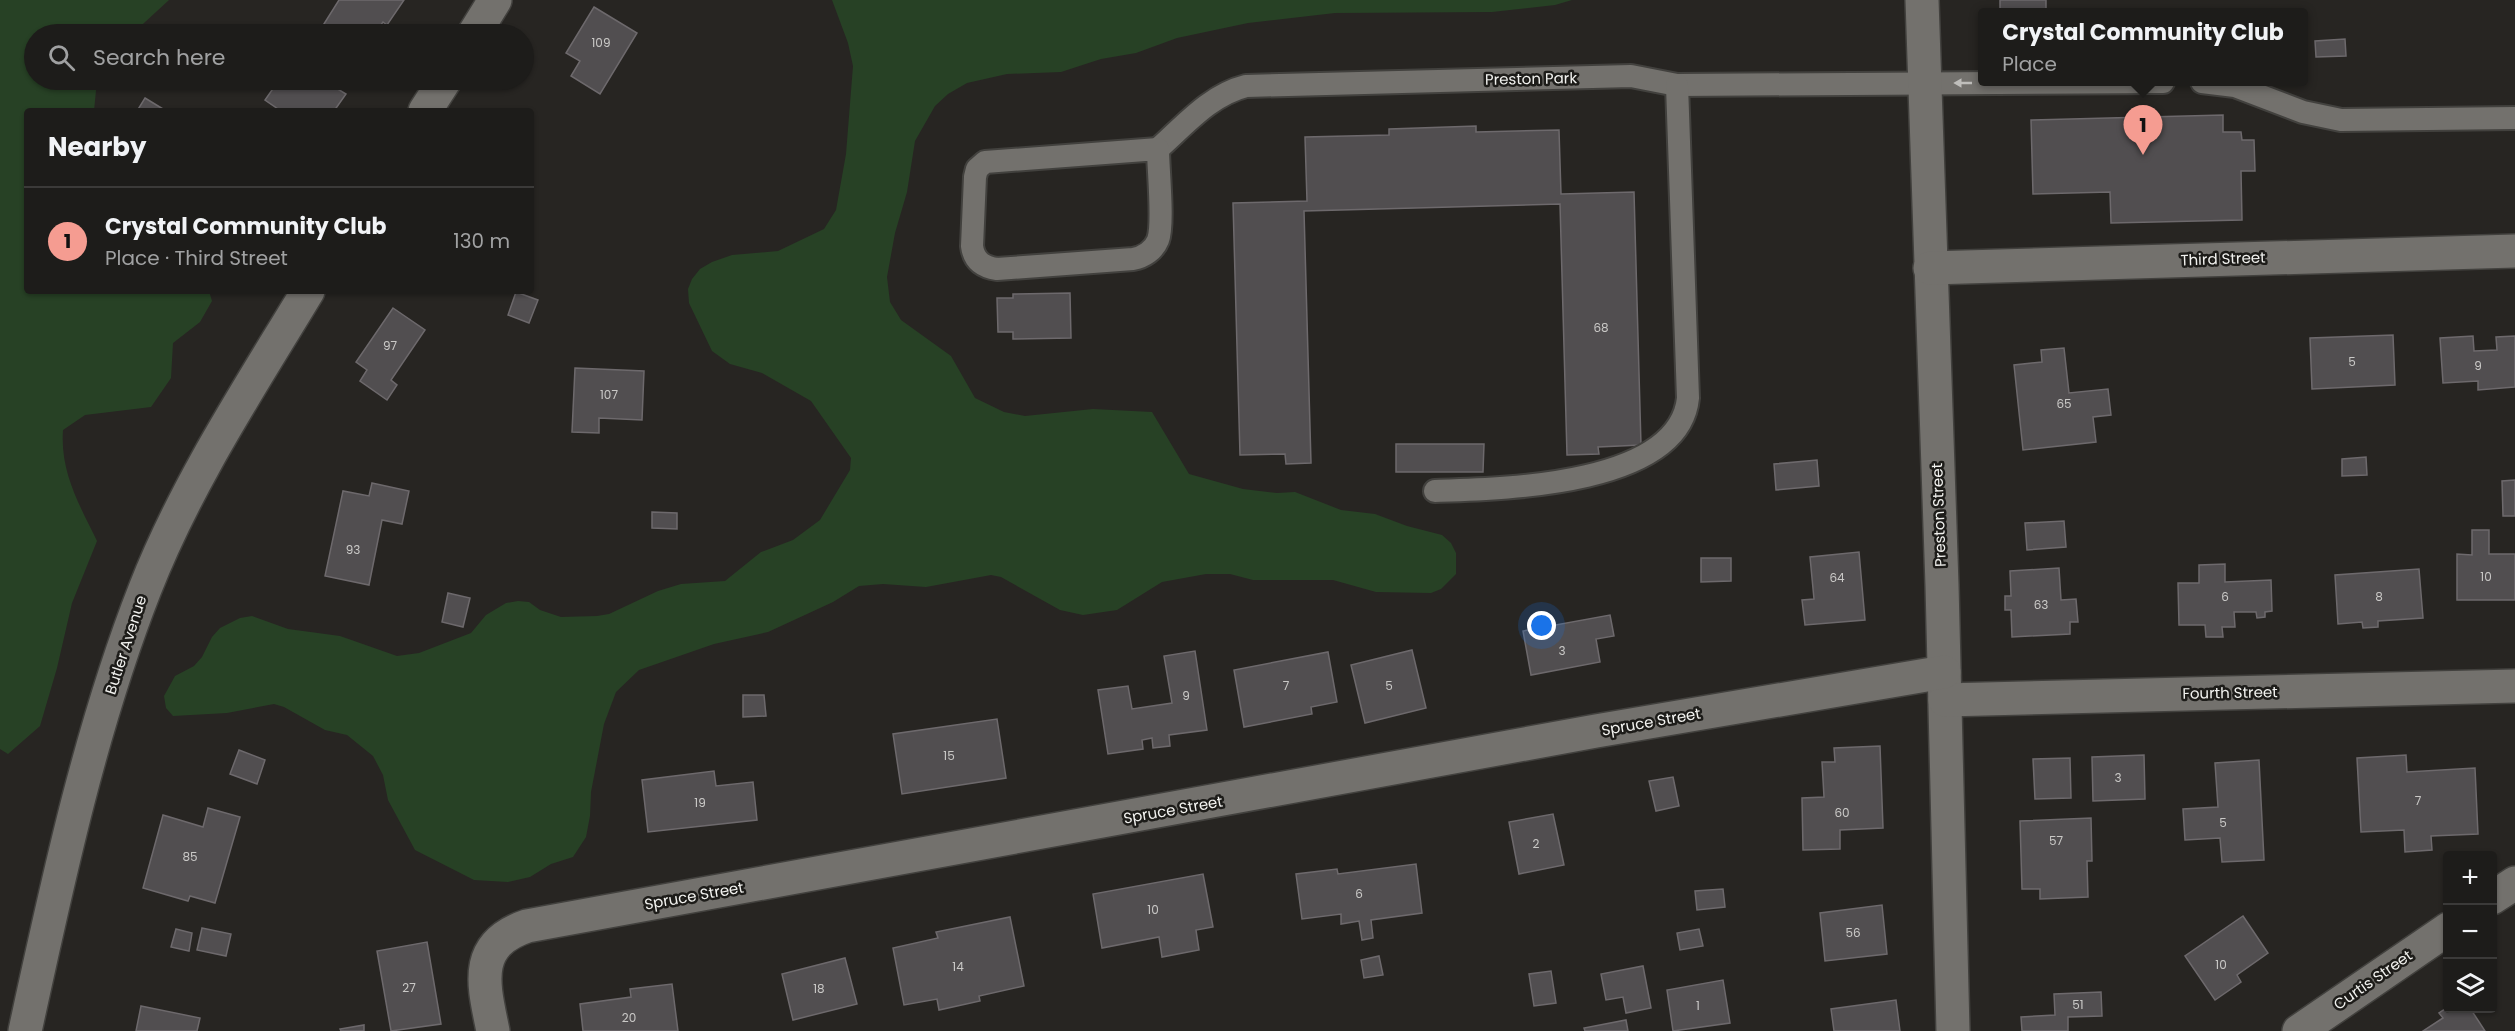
<!DOCTYPE html>
<meta charset="utf-8">
<style>
:root{--surface:#1d1c1a;--page:#2a2927;--text:#f1f3f6;--muted:#a0a1a2;--line:#3b3a39;--accent:#f59c91}
body{margin:0;font-family:Poppins,sans-serif;background:var(--page);color:var(--text)}
.controls{position:absolute;right:18px;bottom:18px;display:grid;overflow:hidden;border-radius:6px;box-shadow:0 2px 4px #0004}
.controls button{width:54px;height:54px;display:grid;place-items:center;padding:0;border:0;border-bottom:2px solid var(--line);background:var(--surface);color:var(--text);font:30px sans-serif}
.you{position:absolute;left:1542px;top:626px;width:21px;height:21px;margin:-15px;border:4px solid #fff;border-radius:50%;background:#1a73e8;box-shadow:0 0 0 9px #1a73e833}
.badge{display:grid;place-items:center;width:39px;height:39px;border-radius:50%;background:var(--accent);color:#111;font-size:20px;font-weight:700}
.pin{position:absolute;translate:-50% -50px;filter:drop-shadow(0 2px 3px #0008)}
.pin::after{content:'';position:absolute;top:32px;width:21px;height:18px;background:inherit;clip-path:polygon(0 0,100% 0,50% 100%)}
.popup{position:absolute;left:1978px;top:8px;width:330px;height:78px;box-sizing:border-box;display:grid;place-content:center;border-radius:6px;background:var(--surface);filter:drop-shadow(0 2px 4px #0005);font-size:20px;white-space:nowrap;color:var(--muted)}
.popup b{font-size:22px;color:var(--text)}
.popup::after{content:'';position:absolute;left:50%;top:100%;margin-left:-12px;border:12px solid transparent;border-top-color:var(--surface)}
.list{margin:0;padding:0;list-style:none}
h2{display:flex;justify-content:space-between;align-items:center;height:78px;margin:0;padding:0 24px;font-size:26px}
h2 small{font-size:20px;font-weight:400;color:var(--muted)}
.list li{display:grid;grid-template-columns:39px 1fr auto;gap:18px;align-items:center;box-sizing:border-box;height:108px;padding:0 24px;border-top:2px solid var(--line)}
.list b{display:block;font-size:22px;white-space:nowrap}
.list p{margin:0;font-size:20px;white-space:nowrap;color:var(--muted)}
.list em{font-size:20px;font-style:normal;color:var(--muted)}
.icon{flex:none;width:33px;height:33px;fill:none;stroke:currentColor;stroke-width:2;stroke-linecap:round;stroke-linejoin:round}
.map{position:relative;flex:none;width:2515px;height:1031px;overflow:hidden}
.search{position:absolute;background:var(--surface);box-shadow:0 2px 4px #0004;left:24px;top:24px;width:510px;height:66px;display:flex;align-items:center;gap:15px;box-sizing:border-box;padding:0 21px;border-radius:33px;color:var(--muted);font-size:22px}
.panel{position:absolute;background:var(--surface);box-shadow:0 2px 4px #0004;left:24px;top:108px;width:510px;height:186px;border-radius:6px}
.map>svg:first-child{display:block}
</style>
<div class="map">
<svg width="2515" height="1031" viewBox="0 0 2515 1031">
<rect width="100%" height="100%" fill="#272522"/>
<g fill="#274125">
<path d="M0 0H169L132 34H34V80H97L94 111H27V291H209L212 301 200 322 173 343 171 378 151 407 85 415 63 430C60 472 79 504 97 541L72 603 57 668 40 726 8 754 0 749Z"/>
<path d="M832 0H1572L1555 5 1492 12 1335 13 1248 23 1177 38 1136 53 1101 59 1061 72 1007 74 967 83 948 94 935 106 915 141 907 192 895 233 887 277 890 302 901 320 951 356 975 398 1004 412 1025 416 1093 409 1152 412 1189 474 1243 489 1277 493 1295 492 1341 510 1375 514 1407 526 1442 535 1451 543 1456 553V574L1441 589 1431 593 1376 592 1333 580H1253L1230 574H1206L1162 582 1117 610 1083 615 1060 610 1001 577 991 575 926 587 883 584 859 586 833 602 768 632 714 644 639 670 616 692 604 724 591 792 590 816 586 837 573 857 551 864 530 877 508 882 474 880 415 850 388 800 383 775 373 756 347 735 325 730 284 707 274 704 227 713 173 716 166 708 164 696 175 676 194 666 202 657 212 637 220 628 240 618 252 616 288 629 340 636 397 656 419 653 471 633 486 615 506 603 518 601 529 602 540 610 561 617 597 616 609 614 658 591 681 584 725 581 761 552 793 540 820 520 850 470 851 458 811 401 762 373 730 364 712 351 689 303 688 289 692 279 700 269 712 262 732 255 778 251 824 229 836 210 846 154 853 66 848 43Z"/>
</g>
<g fill="#514e50" stroke="#6d696c" stroke-width="1.5">
<path d="M339 0H404L387 25 383 22 374 34H334L322 27Z"/>
<path d="M2000 0H2046V11L2000 12Z"/>
<path d="M594 7 637 33 600 94 571 76 580 61 566 53Z"/>
<path d="M2345 39 2346 56 2316 57 2315 41Z"/>
<path d="M279 80H323L346 94 334 111H281L265 100Z"/>
<path d="M145 98 163 109 161 111H137Z"/>
<path d="M2223 115V132H2241L2242 140H2254L2255 171H2241L2242 220 2111 223 2110 192 2033 194 2031 120Z"/>
<path d="M1476 126V132L1559 130 1561 194 1634 192 1641 445 1598 447 1599 454 1567 455 1560 204 1304 211 1311 463 1286 464 1285 454 1240 455 1233 203 1307 201 1305 137 1389 135V129Z"/>
<path d="M516 292 538 300 529 323 508 315Z"/>
<path d="M1070 293 1071 338 1013 339V332H998L997 298H1013V294Z"/>
<path d="M393 308 425 330 391 380 397 385 387 400 360 381 367 370 356 362Z"/>
<path d="M2393 335 2395 385 2312 389 2310 338Z"/>
<path d="M2473 336 2474 351 2497 350 2496 337 2515 336V387L2478 390V381L2443 383 2440 338Z"/>
<path d="M2064 348 2069 393 2108 389 2111 415 2093 417 2096 442 2023 450 2014 365 2042 362 2041 350Z"/>
<path d="M575 368 644 371 642 420 599 418V433L572 432Z"/>
<path d="M1396 444H1484L1483 472H1396Z"/>
<path d="M2366 457 2367 475 2342 476V459Z"/>
<path d="M1817 460 1819 486 1776 490 1774 464Z"/>
<path d="M2515 480V516H2503L2502 481Z"/>
<path d="M372 483 409 491 402 524 382 520 369 585 325 576 343 491 369 496Z"/>
<path d="M652 512 677 513V529L652 528Z"/>
<path d="M2064 521 2066 547 2027 550 2025 523Z"/>
<path d="M2472 530H2489V554H2515V600H2457V554L2472 555Z"/>
<path d="M1859 552 1865 620 1805 625 1802 600 1814 599 1810 557Z"/>
<path d="M1701 558H1731V581L1701 582Z"/>
<path d="M2225 564V582L2271 580 2272 611 2265 612V617L2257 618 2256 612H2234L2235 627H2222L2223 637H2206L2205 625H2179L2178 583H2199V565Z"/>
<path d="M2059 568 2061 600 2076 599 2078 622H2070V634L2012 637 2011 610H2005V596H2011L2010 571Z"/>
<path d="M2419 569 2423 618 2378 621V627L2363 628 2362 622 2338 624 2335 575Z"/>
<path d="M448 593 470 598 463 627 442 622Z"/>
<path d="M1610 615 1614 636 1596 639 1600 662 1531 675 1523 631Z"/>
<path d="M1412 650 1426 708 1365 723 1351 665Z"/>
<path d="M1195 651 1207 730 1169 735 1170 746 1153 748 1152 738 1142 740 1143 749 1108 754 1098 690 1128 686 1132 709 1172 703 1164 656Z"/>
<path d="M1328 652 1337 702 1311 707 1312 714 1244 727 1234 670Z"/>
<path d="M743 695H764L766 716 743 717Z"/>
<path d="M997 719 1006 778 902 794 893 734Z"/>
<path d="M1880 746 1883 828 1840 830V849L1803 850 1802 798 1824 797 1822 762H1835L1834 748Z"/>
<path d="M239 750 265 760 257 784 230 774Z"/>
<path d="M2144 755 2145 799 2093 801 2092 757Z"/>
<path d="M2406 755 2407 772 2475 768 2478 834 2431 836 2432 850 2405 852 2404 830 2361 832 2357 758Z"/>
<path d="M2070 758 2071 798 2035 799 2033 759Z"/>
<path d="M2259 760 2264 860 2222 862 2220 838 2185 840 2183 809 2218 807 2215 763Z"/>
<path d="M714 771 716 786 753 782 757 820 648 832 642 780Z"/>
<path d="M1673 777 1679 806 1656 811 1649 781Z"/>
<path d="M208 808 240 817 215 903 190 896 188 901 143 888 163 815 203 827Z"/>
<path d="M1553 814 1564 865 1519 874 1509 822Z"/>
<path d="M2091 818 2092 861H2087L2088 897 2040 899V889H2022L2020 821Z"/>
<path d="M1416 864 1422 913 1371 920 1373 938 1362 940 1359 921 1341 924V914L1302 919 1296 874 1337 869 1338 874Z"/>
<path d="M1203 874 1213 927 1196 930 1199 950 1162 957 1159 937 1102 948 1093 894Z"/>
<path d="M1723 889 1725 907 1697 910 1695 891Z"/>
<path d="M1882 905 1887 954 1825 961 1820 913Z"/>
<path d="M2243 916 2268 953 2237 975 2241 982 2215 1000 2185 956Z"/>
<path d="M1010 917 1024 986 979 996 980 1001 939 1010 937 999 904 1005 893 948 938 938 936 932Z"/>
<path d="M202 928 231 934 226 956 197 950Z"/>
<path d="M176 929 192 933 189 951 171 947Z"/>
<path d="M1699 929 1703 946 1680 950 1677 933Z"/>
<path d="M427 942 441 1024 391 1031 377 951Z"/>
<path d="M1379 956 1383 975 1364 978 1361 960Z"/>
<path d="M845 958 857 1004 793 1020 782 974Z"/>
<path d="M1643 966 1651 1008 1626 1013 1623 997 1606 1000 1601 974Z"/>
<path d="M1551 971 1556 1003 1534 1006 1529 974Z"/>
<path d="M1723 980 1730 1023 1673 1031 1667 990Z"/>
<path d="M672 984 678 1031H583L580 1004 631 997 630 989Z"/>
<path d="M2101 992 2102 1016 2068 1017V1031H2022L2021 1017 2055 1015 2054 994Z"/>
<path d="M1896 1000 1900 1031H1834L1831 1009Z"/>
<path d="M141 1006 200 1018 197 1031H136Z"/>
<path d="M2448 1007 2470 1008 2485 1031H2423L2443 1018 2439 1013Z"/>
<path d="M1626 1020 1628 1031H1585L1584 1028Z"/>
<path d="M364 1025V1031H341L340 1029Z"/>
</g>
<g fill="none" stroke-linecap="round" stroke-linejoin="round">
<g stroke="#42413e" stroke-width="26">
<g id="service">
<path d="M2202 82 2235 86 2303 112 2341 120 2515 118"/>
<path d="M1158 149C1185 125 1210 95 1246 86L1631 76 1677 85 2163 82"/>
<path d="M1158 149C1158 169 1164 224 1158 240 1154 250 1144 257 1133 259L997 269C983 267 974 261 972 246L975 177 977 169 985 162Z"/>
<path d="M1435 491C1502 489 1679 486 1688 398L1677 85"/>
</g>
</g>
<g stroke="#42413e" stroke-width="36">
<g id="minor">
<path d="M1922 0 1942 585 1953 1031"/>
<path d="M474 34 495 0"/>
<path d="M425 111 445 80"/>
<path d="M1930 268 2515 251"/>
<path d="M1945 700 2515 686"/>
<path d="M2492 898 2515 883"/>
<path d="M25 1031C57 884 90 729 145 589 186 484 250 387 308 291"/>
<path d="M493 1031C484 986 471 945 527 926L1596 731 1944 672"/>
<path d="M2299 1031 2448 929"/>
</g>
</g>
<use href="#service" stroke="#73716d" stroke-width="22"/>
<use href="#minor" stroke="#73716d" stroke-width="33"/>
</g>
<defs><path id="oneway-solid" d="M-6-.8H1V-3.2L6.5 0L1 3.2V.8H-6Z" transform="scale(1.5)"/></defs>
<use fill="#bfbebb" href="#oneway-solid" transform="translate(1963 83) rotate(180)"/>
<g text-anchor="middle" stroke-width="5" stroke-linejoin="round" paint-order="stroke">
<g font-size="12" fill="#cac9c7">
<text x="601" y="47">109</text>
<text x="1601" y="332">68</text>
<text x="390" y="350">97</text>
<text x="2352" y="366">5</text>
<text x="2478" y="370">9</text>
<text x="609" y="399">107</text>
<text x="2064" y="408">65</text>
<text x="353" y="554">93</text>
<text x="2486" y="581">10</text>
<text x="1837" y="582">64</text>
<text x="2225" y="601">6</text>
<text x="2379" y="601">8</text>
<text x="2041" y="609">63</text>
<text x="1562" y="655">3</text>
<text x="1286" y="690">7</text>
<text x="1389" y="690">5</text>
<text x="1186" y="700">9</text>
<text x="949" y="760">15</text>
<text x="2118" y="782">3</text>
<text x="2418" y="805">7</text>
<text x="700" y="807">19</text>
<text x="1842" y="817">60</text>
<text x="2223" y="827">5</text>
<text x="2056" y="845">57</text>
<text x="1536" y="848">2</text>
<text x="190" y="861">85</text>
<text x="1359" y="898">6</text>
<text x="1153" y="914">10</text>
<text x="1853" y="937">56</text>
<text x="2221" y="969">10</text>
<text x="958" y="971">14</text>
<text x="409" y="992">27</text>
<text x="819" y="993">18</text>
<text x="2078" y="1009">51</text>
<text x="1698" y="1010">1</text>
<text x="629" y="1022">20</text>
</g>
<g font-size="15" fill="#f2f2ef" stroke="#1d1c19">
<text transform="translate(1531 79) rotate(-1)" y="5">Preston Park</text>
<text transform="translate(2223 259) rotate(-2)" y="5">Third Street</text>
<text transform="translate(1939 515) rotate(-92)" y="5">Preston Street</text>
<text transform="translate(126 645) rotate(-72)" y="5">Butler Avenue</text>
<text transform="translate(2230 693) rotate(-1)" y="5">Fourth Street</text>
<text transform="translate(1651 722) rotate(-10)" y="5">Spruce Street</text>
<text transform="translate(1173 810) rotate(-10)" y="5">Spruce Street</text>
<text transform="translate(694 896) rotate(-10)" y="5">Spruce Street</text>
<text transform="translate(2373 980) rotate(-35)" y="5">Curtis Street</text>
</g>
</g>
</svg>
<div class="controls">
<button>+</button>
<button>−</button>
<button><svg class="icon" aria-label="layers" viewBox="0 0 24 24"><path d="M12 4l9 5-9 5-9-5zM3 14l9 5 9-5"/></svg></button>
</div>
<div class="you"></div>
<div class="pin badge" style="left:2143px;top:155px">1</div>
<div class="popup"><b>Crystal Community Club</b>Place</div>
<div class="search"><svg class="icon" aria-label="search" viewBox="0 0 24 24"><circle cx="10" cy="10" r="6"/><path d="M15 15l6 6"/></svg>Search here</div>
<section class="panel">
<h2>Nearby<small></small></h2>
<ul class="list">
<li><span class="badge">1</span><div><b>Crystal Community Club</b><p>Place · Third Street</p></div><em>130 m</em></li>
</ul>
</section>
</div>
